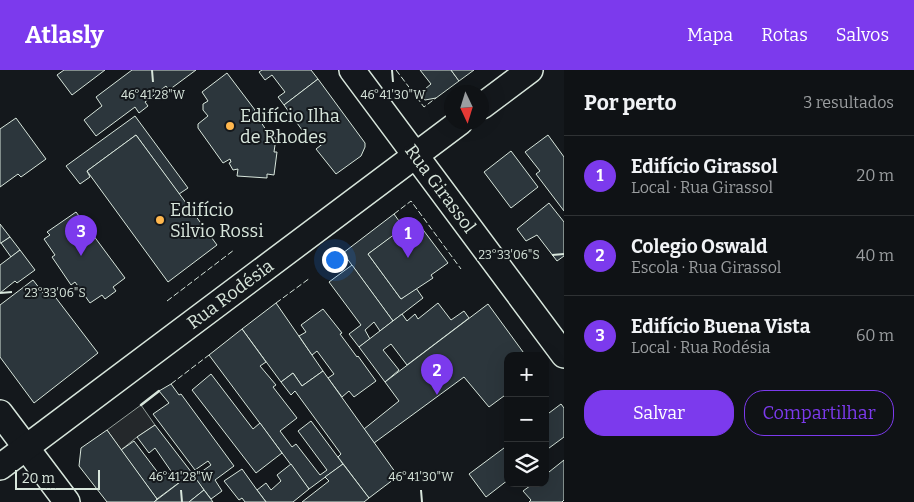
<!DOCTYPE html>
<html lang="pt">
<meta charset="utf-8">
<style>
:root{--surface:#0f1215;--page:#181b1e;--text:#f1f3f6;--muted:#9b9ea0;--line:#2f3234;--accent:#7c3aed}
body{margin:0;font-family:Bitter,serif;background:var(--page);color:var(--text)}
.controls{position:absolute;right:15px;bottom:15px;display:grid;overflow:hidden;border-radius:10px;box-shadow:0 5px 20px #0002}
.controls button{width:45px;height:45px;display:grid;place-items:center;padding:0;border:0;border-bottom:1px solid var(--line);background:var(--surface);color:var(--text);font:25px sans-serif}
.compass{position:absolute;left:444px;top:15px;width:45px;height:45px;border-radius:50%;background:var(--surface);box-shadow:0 5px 20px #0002;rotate:176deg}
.scale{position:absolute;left:15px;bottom:12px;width:85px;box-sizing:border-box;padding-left:5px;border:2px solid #d8e6dc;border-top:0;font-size:14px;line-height:18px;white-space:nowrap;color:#d8e6dc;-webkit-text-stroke:4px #14181c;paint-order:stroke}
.you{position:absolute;left:334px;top:189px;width:18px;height:18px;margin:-12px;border:4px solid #fff;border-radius:50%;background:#1a73e8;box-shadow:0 0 0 8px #1a73e833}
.badge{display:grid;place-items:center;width:32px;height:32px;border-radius:50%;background:var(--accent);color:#fff;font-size:16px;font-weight:700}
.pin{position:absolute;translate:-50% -41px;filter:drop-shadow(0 1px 2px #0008)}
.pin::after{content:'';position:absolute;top:26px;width:18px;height:15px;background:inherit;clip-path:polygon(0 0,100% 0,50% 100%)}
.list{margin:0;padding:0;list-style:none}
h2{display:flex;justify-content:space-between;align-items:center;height:65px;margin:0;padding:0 20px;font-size:21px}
h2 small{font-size:16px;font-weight:400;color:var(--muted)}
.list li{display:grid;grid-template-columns:32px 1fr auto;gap:15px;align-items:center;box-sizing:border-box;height:80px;padding:0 20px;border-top:1px solid var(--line)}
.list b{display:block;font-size:19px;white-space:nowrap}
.list p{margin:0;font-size:16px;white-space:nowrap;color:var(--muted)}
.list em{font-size:16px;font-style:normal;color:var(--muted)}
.actions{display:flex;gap:10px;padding:15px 20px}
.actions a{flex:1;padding:11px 0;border:1px solid var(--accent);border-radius:20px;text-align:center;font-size:18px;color:var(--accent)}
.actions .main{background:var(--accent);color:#fff}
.icon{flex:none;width:28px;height:28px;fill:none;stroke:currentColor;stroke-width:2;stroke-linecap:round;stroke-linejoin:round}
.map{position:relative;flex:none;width:564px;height:432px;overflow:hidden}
header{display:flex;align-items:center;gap:30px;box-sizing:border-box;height:70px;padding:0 25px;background:var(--accent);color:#fff}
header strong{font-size:24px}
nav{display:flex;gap:28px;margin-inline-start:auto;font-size:18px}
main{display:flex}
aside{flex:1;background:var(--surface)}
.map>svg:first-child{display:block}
</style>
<header>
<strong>Atlasly</strong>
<nav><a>Mapa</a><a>Rotas</a><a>Salvos</a></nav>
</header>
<main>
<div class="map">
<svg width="564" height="432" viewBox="0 0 564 432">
<rect width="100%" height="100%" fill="#14181c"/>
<path fill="#24282b" stroke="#939e99" d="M141 335 155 355 137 367 121 380 107 360Z"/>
<g fill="#2c363c" stroke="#d8e6dc">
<path d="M64 0H105L72 25 57 5Z"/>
<path d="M132 0H196L169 20 166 16 145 32 148 36 139 43 135 37 96 66 84 50 102 36 96 27Z"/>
<path d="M262 0H311L318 9 284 35 278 27 285 22 272 5 265 10 259 2Z"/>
<path d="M420 0H451L459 11 436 28 425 30 418 25 431 14Z"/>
<path d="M451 0H474L459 11Z"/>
<path d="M227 3 255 40 254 41 266 60H271L270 67 276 68 274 82H277L274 105 267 104V108L237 106 238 99 233 100 229 93 231 92 230 89 223 93 198 58V54L208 46 203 40V34L208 31 202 22Z"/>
<path d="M318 9 365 73V77L361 86 336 104 316 79 325 72 319 65 310 71 284 35Z"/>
<path d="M135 46 188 118 179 124 136 65 87 101 90 107 80 114 66 96Z"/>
<path d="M16 48 46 89 21 107 18 104 0 117V59Z"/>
<path d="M136 65 217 175 168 212 87 101Z"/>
<path d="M548 65 564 87V141L536 104 540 101 525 82Z"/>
<path d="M511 81 538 117 511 138 484 102Z"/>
<path d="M549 133 564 152V186L557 191 537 165 526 171 517 159Z"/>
<path d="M76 142 125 208 113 217 116 221 105 229 102 225 90 233 75 212 71 215 52 187 55 185 44 169 50 165 47 162Z"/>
<path d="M394 144 404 158 368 184 401 229 416 218 423 228 393 251 343 183Z"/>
<path d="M415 149 448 193 431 205 433 208 401 229 368 184Z"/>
<path d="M0 154 10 167 1 173H0Z"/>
<path d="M10 167 20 180 11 187 1 173Z"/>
<path d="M20 180 35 200 17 213 15 211 0 223V195Z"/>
<path d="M352 195 393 251 380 261 374 252 365 260 370 269 359 277 349 264 361 255 329 212Z"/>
<path d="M33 210 47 228 53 224 98 283 34 333 0 287V235Z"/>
<path d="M276 233 323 301 302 316 293 303 281 312 242 259Z"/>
<path d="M438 233 451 250 464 241 469 248 407 295 391 274 383 280 399 300 385 312 359 277 402 244 407 251 415 244 418 249Z"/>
<path d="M488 234 526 286H508V323L489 337 464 307 374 373 364 359 399 331 385 312Z"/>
<path d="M323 239 342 263 340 264 357 287 358 286 376 311 354 327 349 321 342 327 328 308 334 304 317 281 312 285 299 266 306 262 301 255Z"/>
<path d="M242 259 266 292 260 296 276 315 273 317 297 348 280 361 292 377 296 374 320 405 327 400 298 361 311 351 343 394 309 419 209 285Z"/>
<path d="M323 301 398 406 369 428 338 387 341 384 295 321 291 325 281 312 293 303 302 316Z"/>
<path d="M211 304 253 359 260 353 282 383 256 403 192 320Z"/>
<path d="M171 314 179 325 181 324 234 396 215 410 222 421 211 429 194 407 211 395 208 391 195 400 153 344 169 333 159 321Z"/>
<path d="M561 334 564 338V367L545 381V346Z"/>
<path d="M155 355 192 403 157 429 121 380 134 371 162 408 168 403 170 406 173 404 155 378 149 383 137 367Z"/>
<path d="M107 360 157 429 154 432H107L79 396 81 378Z"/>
<path d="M508 375V410L486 427 469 404Z"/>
<path d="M564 390V430L562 432H529L531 430 523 421 534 413H545V399L549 402Z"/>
<path d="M291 394 309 419 293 432H266L257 420 266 413 271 420 281 411 277 405Z"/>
<path d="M343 394 369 428 364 432H302L329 411 325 407Z"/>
<path d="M242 399 257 420 266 432H245L242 428 239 430 224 411Z"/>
<path d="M192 403 204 420 189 432H154Z"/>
<path d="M204 420 213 432H189Z"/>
</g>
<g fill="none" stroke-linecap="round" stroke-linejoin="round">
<g stroke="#d8e6dc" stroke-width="28">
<g id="street">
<path id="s1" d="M352 0 564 285"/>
<path d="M482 36 530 0"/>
<path d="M0 343 67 432"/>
<path id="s2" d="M0 397 460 52"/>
</g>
</g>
<use href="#street" stroke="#14181c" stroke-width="25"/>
<g stroke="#d8e6dc" stroke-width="1" stroke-dasharray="6 2.5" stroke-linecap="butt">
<path d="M396 0 424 37 436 28"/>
<path d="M394 144 411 131 461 199"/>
<path d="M167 231 234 180"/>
<path d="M276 233 310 208"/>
<path d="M171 314 209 285"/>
</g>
<path stroke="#d8e6dc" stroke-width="2.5" d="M141 335 159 321"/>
</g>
<path fill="none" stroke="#d8e6dc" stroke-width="2" d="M152 0 153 12M392 0 393 12M552 185 564 184M0 223 12 222M181 420 182 432M421 420 422 432"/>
<g fill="#ffb74d" stroke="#14181c" stroke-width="2">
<circle cx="230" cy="56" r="5"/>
<circle cx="160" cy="150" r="5"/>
</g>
<g text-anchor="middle" stroke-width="4" stroke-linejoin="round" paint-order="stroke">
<g font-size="18" fill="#d8e6dc" stroke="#14181c" text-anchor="start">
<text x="240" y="52">Edifício Ilha<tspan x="240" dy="21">de Rhodes</tspan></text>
<text x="170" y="146">Edifício<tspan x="170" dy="21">Silvio Rossi</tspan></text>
</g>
<g font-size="18" fill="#d8e6dc" stroke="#14181c">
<text dy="6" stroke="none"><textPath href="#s1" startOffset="148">Rua Girassol</textPath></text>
<text dy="6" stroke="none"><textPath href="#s2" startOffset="288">Rua Rodésia</textPath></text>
</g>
</g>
<g font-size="12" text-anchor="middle" fill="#d8e6dc" stroke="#14181c" stroke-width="4" stroke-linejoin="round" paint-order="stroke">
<text x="153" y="29">46°41'28"W</text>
<text x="393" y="29">46°41'30"W</text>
<text x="509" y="189">23°33'06"S</text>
<text x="55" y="227">23°33'06"S</text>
<text x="181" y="411">46°41'28"W</text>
<text x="421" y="411">46°41'30"W</text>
</g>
</svg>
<div class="controls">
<button>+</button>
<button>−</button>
<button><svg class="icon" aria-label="layers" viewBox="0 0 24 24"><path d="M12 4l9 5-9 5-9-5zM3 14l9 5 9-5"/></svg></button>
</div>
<svg class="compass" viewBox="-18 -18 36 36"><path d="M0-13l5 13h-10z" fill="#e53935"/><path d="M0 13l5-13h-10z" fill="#9b9ea0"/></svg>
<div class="scale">20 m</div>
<div class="you"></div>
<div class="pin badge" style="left:408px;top:188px">1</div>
<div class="pin badge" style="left:437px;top:325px">2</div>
<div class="pin badge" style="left:81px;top:186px">3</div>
</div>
<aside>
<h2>Por perto<small>3 resultados</small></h2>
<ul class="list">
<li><span class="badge">1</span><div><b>Edifício Girassol</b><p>Local · Rua Girassol</p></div><em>20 m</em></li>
<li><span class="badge">2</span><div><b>Colegio Oswald</b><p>Escola · Rua Girassol</p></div><em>40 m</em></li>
<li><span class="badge">3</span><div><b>Edifício Buena Vista</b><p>Local · Rua Rodésia</p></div><em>60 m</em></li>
</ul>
<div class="actions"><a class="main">Salvar</a><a>Compartilhar</a></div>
</aside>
</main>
